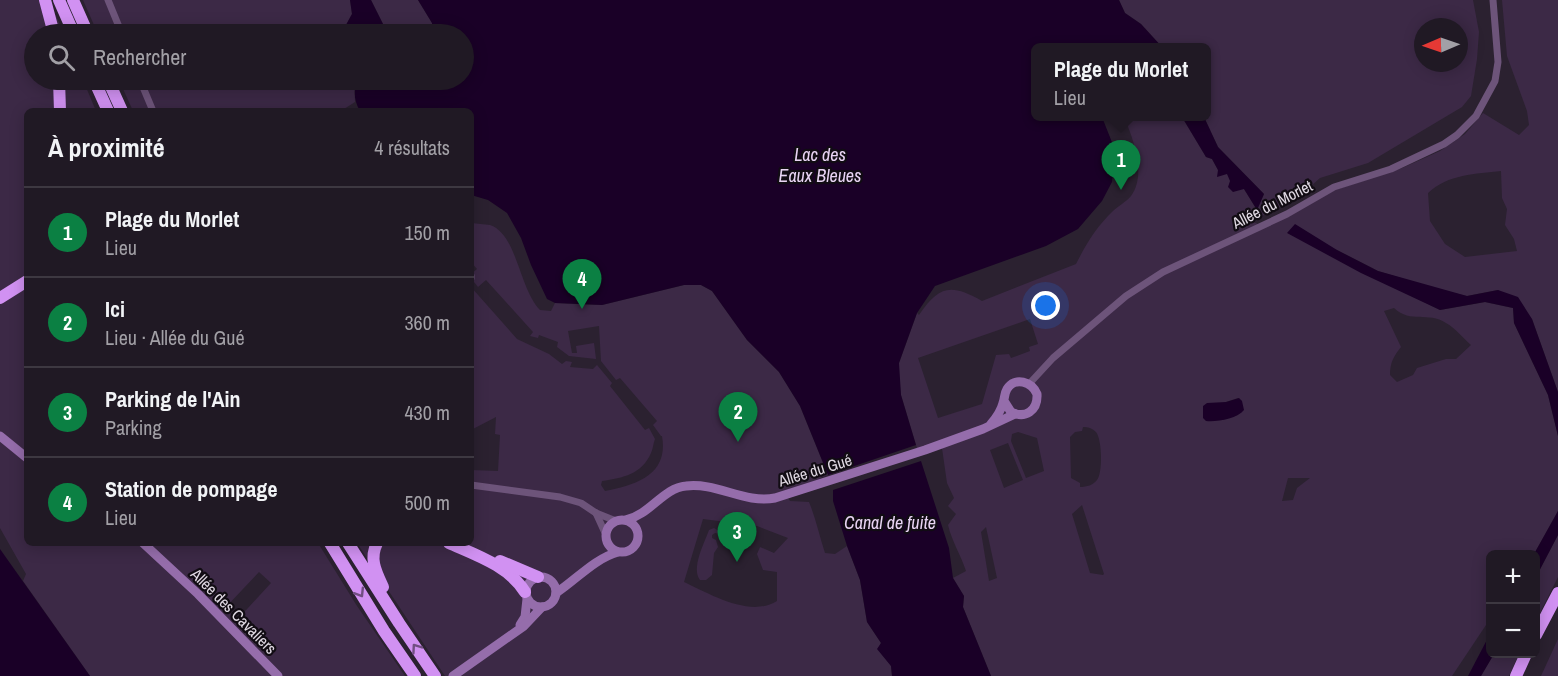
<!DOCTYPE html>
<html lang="fr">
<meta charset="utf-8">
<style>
:root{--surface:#201924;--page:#2d2631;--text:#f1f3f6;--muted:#a2a0a6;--line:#3d3841;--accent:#0b8043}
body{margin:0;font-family:"Archivo Narrow",sans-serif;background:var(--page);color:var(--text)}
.controls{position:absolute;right:18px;bottom:18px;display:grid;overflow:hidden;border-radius:9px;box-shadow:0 3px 15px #0003}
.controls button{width:54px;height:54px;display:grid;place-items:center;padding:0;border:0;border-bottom:2px solid var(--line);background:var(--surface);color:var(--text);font:30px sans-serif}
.compass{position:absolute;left:1414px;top:18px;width:54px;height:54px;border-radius:50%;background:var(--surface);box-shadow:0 3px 15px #0003;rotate:268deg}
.you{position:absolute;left:1046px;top:306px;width:21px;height:21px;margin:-15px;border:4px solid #fff;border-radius:50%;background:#1a73e8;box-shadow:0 0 0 9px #1a73e833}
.badge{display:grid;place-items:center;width:39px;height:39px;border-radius:50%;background:var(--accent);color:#fff;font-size:20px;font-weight:700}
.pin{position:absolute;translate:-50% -50px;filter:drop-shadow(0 2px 3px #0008)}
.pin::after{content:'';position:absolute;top:32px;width:21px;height:18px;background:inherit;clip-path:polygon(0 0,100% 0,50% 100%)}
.popup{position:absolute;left:1031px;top:43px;width:180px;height:78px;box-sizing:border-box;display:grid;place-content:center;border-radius:9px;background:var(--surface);filter:drop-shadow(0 2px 4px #0005);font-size:20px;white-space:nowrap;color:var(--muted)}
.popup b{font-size:22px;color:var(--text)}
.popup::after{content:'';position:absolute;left:50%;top:100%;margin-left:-12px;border:12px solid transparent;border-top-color:var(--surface)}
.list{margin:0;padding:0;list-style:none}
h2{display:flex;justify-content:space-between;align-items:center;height:78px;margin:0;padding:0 24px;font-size:26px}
h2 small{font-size:20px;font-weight:400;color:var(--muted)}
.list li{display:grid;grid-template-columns:39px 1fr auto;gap:18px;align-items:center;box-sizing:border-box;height:90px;padding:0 24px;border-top:2px solid var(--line)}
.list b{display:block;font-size:22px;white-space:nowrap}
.list p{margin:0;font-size:20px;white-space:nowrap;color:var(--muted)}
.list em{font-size:20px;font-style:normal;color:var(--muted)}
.icon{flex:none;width:33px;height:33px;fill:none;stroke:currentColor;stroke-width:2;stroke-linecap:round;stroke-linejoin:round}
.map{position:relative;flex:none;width:1558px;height:676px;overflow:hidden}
.search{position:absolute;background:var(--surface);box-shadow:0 3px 15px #0003;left:24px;top:24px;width:450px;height:66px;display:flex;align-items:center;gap:15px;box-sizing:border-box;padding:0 21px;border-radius:33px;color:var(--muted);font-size:22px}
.panel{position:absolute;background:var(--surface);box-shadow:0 3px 15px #0003;left:24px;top:108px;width:450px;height:438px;border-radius:9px}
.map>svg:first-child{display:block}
</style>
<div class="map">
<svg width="1558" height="676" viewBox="0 0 1558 676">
<rect width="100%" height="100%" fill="#2b2130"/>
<g fill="#3c2946" fill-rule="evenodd">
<path d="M0 0H49L64 34H34V80H83L96 111H27V543H318L357 606 405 676H90L23 581 26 574 0 528ZM259 572 271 583 237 620 225 608Z"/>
<path d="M83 0H350L352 14 341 34H98Z"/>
<path d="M371 0H418L432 23 433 34H388Z"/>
<path d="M1119 0H1473L1479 32 1477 59 1471 96 1462 107 1368 163 1320 178 1303 193 1277 209 1251 221 1265 227 1335 190 1402 168 1440 151 1465 134 1483 113 1519 135 1529 125 1527 111 1507 56 1502 0H1558V392L1532 319 1498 290 1467 296 1440 290 1378 271 1337 250 1288 233 1440 310 1485 302 1513 308 1514 323 1548 395 1558 436V511L1534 554H1490V619L1452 676H991L963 607 964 596 953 578 966 571C961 555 952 542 948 525L956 514 948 506 954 498 947 483 942 448 919 455 901 395 899 379V363L917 313 919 315C939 286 950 283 982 301L1076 264C1086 244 1097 226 1113 211 1118 206 1126 202 1131 196 1147 175 1133 138 1124 117H1182L1206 157 1212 159 1218 170 1227 173 1231 181 1244 189 1257 210 1264 194 1218 147 1204 117 1206 116V48L1162 47 1141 24 1125 13ZM1423 27H1459V63H1423ZM1501 171 1502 198 1507 209 1505 225 1514 239 1517 251 1465 257 1445 244 1430 221 1428 193C1448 174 1476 174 1501 171ZM1394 308C1411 324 1428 311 1446 323 1455 328 1463 338 1471 345L1456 359H1446L1417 368 1413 375 1397 382 1390 375C1390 362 1394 356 1401 347L1384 311ZM1030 319 1038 344 1029 347 1030 351 1011 358 1009 354 996 355 982 404 938 418 918 358ZM1238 398 1242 401 1238 415 1221 420 1226 402ZM1083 427C1088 427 1092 428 1096 432 1102 439 1103 472 1097 480 1093 485 1087 487 1080 487V483L1071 478 1070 437 1075 432 1082 431ZM1018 432 1037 438 1044 471 1026 478 1011 441 1012 434ZM1008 443 1023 480 1004 488 990 450ZM1288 478H1310L1297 488 1293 500 1282 501ZM1082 505 1104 574 1103 575 1090 573 1072 514ZM986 527 997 578 989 581 981 532Z"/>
<path d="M119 80H358C353 85 355 95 355 102L344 109 345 111H133Z"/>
<path d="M471 223C477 224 484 224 490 225 517 234 519 288 540 310L551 311 555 303 602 305 684 285H701L712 291 747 340 779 372 800 406 828 475 820 478 823 487 788 498 790 501 809 502C816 519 819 535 825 553L835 554 847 546 860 580 867 622 881 643 878 649 891 666 892 676H445L357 543H471V470L498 471 500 435 495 434 496 417 471 430V287L517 339 549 354 562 364 566 361 572 362 570 367 593 369 597 365 612 383 610 386 645 430 649 428 655 439C653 444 653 449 651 453 642 474 623 478 602 481L601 485 605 491C636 485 669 475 662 436H661L653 425 657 421 620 378 616 380 601 361 599 326 568 331 572 353H577L576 346 594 343 596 359 569 356 557 347 558 342 539 335 538 338 530 336 533 332 486 280 478 287 474 282 471 284V274L477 269 471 262ZM703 519 757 526 788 538 774 553 760 547 757 554 763 570 777 572V601C750 618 710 594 684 582Z"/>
<path d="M714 528 719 531 720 534 715 533 712 535V538L716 540 718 547 714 553 712 575 706 580H700C691 568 704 544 709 530Z"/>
<path d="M1558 535V577L1536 621V577Z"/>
<path d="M1558 639V676H1541Z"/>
<path d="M1494 654H1519L1509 676H1481Z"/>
</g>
<g fill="#1a0027">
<path d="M350 0H371L388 34H341L352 14Z"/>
<path d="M418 0H1119L1125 13 1141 24 1162 47H1134L1130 46 1124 48H1036V116L1102 117 1115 150 1112 182 1102 201 1078 229 1046 246 935 286 917 313 899 363 901 395 916 445 828 475 800 406 779 372 747 340 712 291 701 285H684L602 305 555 303 547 299 531 265 521 238 507 213 488 200 471 195V111H360C354 101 354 93 356 82L358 80H464V34H433L432 23Z"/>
<path d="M1182 117H1204L1218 147 1264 194 1257 210 1244 189 1233 192 1228 187 1230 181 1227 174 1217 177 1218 170 1212 159 1206 157Z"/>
<path d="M1295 224 1337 250 1378 271 1467 296 1498 290 1518 297 1532 319 1558 392V436L1548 395 1514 323 1513 308 1485 302 1440 310 1361 273 1287 233Z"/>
<path d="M1239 398 1242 401 1244 410C1237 419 1217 422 1206 421L1203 418V406L1207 403 1226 402Z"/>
<path d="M921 461 949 548 953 578 964 596 963 607 991 676H892L891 666 877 649 881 643 867 622 860 580 847 546 833 501V490Z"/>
<path d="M1558 511V535L1536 577V554H1534Z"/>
<path d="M0 549 90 676H0Z"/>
<path d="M1490 634V654H1494L1481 676H1468Z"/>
</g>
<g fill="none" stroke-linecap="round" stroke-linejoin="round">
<g stroke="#6d547a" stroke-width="7">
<path d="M108 0 122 34"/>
<path d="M140 80 153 111"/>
<path d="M471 276V278"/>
<path d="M1029 384 1053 358 1126 296 1163 272 1287 214 1334 187 1391 169 1444 144 1457 135 1476 116 1495 81 1498 62 1493 0"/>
<path d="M471 485 560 497 581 503 596 513 616 521"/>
<path d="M596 513 606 535"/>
</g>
<g stroke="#956dab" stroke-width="9">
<path d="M991 424C996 418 1001 411 1003 403 1005 398 1004 394 1007 389 1015 376 1032 382 1037 394 1038 411 1025 419 1011 412L1004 401"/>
<path d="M0 436 27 458"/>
<circle cx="622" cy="536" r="16"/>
<path d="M626 520C651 514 663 488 686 486 716 482 745 504 775 498L925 450 983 429 1015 414"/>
<path d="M143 543 198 594 278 676"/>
<circle cx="541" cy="592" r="15"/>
<path d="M556 593C577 579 594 559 618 552"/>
<path d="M520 625 525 617 527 599"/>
<path d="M453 676 524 626 542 607"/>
</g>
<g stroke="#d191f2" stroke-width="12">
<path d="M45 0 54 34"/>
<path d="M59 0 74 34"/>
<path d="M73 0 88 34"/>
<path d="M59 80 60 111"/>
<path d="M94 80 108 111"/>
<path d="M108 80 122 111"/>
<path d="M0 298 27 281"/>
<path d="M330 543 384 631 415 676"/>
<path d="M348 543 399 623 435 676"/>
<path d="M377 543C369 559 376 572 383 587"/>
<path d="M449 543C476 555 509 566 525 592"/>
<path d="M500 561 538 577"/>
<path d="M1536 635 1558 593"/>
<path d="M1516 676 1526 654"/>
</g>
</g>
<defs><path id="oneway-chevron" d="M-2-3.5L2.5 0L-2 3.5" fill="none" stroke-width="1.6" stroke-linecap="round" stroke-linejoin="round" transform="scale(1.5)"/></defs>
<g stroke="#714e82">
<use href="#oneway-chevron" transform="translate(360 593) rotate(58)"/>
<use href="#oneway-chevron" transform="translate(416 648) rotate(-125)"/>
</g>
<g text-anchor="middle" stroke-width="4.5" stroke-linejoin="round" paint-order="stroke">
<g font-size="16" fill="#e0d9e3" stroke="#110c13">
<text transform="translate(1272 204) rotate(-27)" y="6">Allée du Morlet</text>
<text transform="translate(815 470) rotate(-17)" y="6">Allée du Gué</text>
<text transform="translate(234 611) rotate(45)" y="6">Allée des Cavaliers</text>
</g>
<g font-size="18" font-style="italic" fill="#e9d4f4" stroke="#110c13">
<text x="820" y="161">Lac des<tspan x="820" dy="21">Eaux Bleues</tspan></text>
<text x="890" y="529">Canal de fuite</text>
</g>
</g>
</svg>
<div class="controls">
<button>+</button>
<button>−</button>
</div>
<svg class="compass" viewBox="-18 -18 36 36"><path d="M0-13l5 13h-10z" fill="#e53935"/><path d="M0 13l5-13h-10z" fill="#a2a0a6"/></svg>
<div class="you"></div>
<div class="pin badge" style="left:1121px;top:190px">1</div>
<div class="popup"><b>Plage du Morlet</b>Lieu</div>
<div class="pin badge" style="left:738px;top:442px">2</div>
<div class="pin badge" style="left:737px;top:562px">3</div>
<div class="pin badge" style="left:582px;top:309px">4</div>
<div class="search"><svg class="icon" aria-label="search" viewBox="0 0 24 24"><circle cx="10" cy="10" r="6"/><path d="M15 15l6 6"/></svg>Rechercher</div>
<section class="panel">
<h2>À proximité<small>4 résultats</small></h2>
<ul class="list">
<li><span class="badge">1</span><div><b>Plage du Morlet</b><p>Lieu</p></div><em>150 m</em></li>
<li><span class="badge">2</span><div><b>Ici</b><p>Lieu · Allée du Gué</p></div><em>360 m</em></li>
<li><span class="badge">3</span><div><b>Parking de l'Ain</b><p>Parking</p></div><em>430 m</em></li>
<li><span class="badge">4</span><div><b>Station de pompage</b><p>Lieu</p></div><em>500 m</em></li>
</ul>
</section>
</div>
